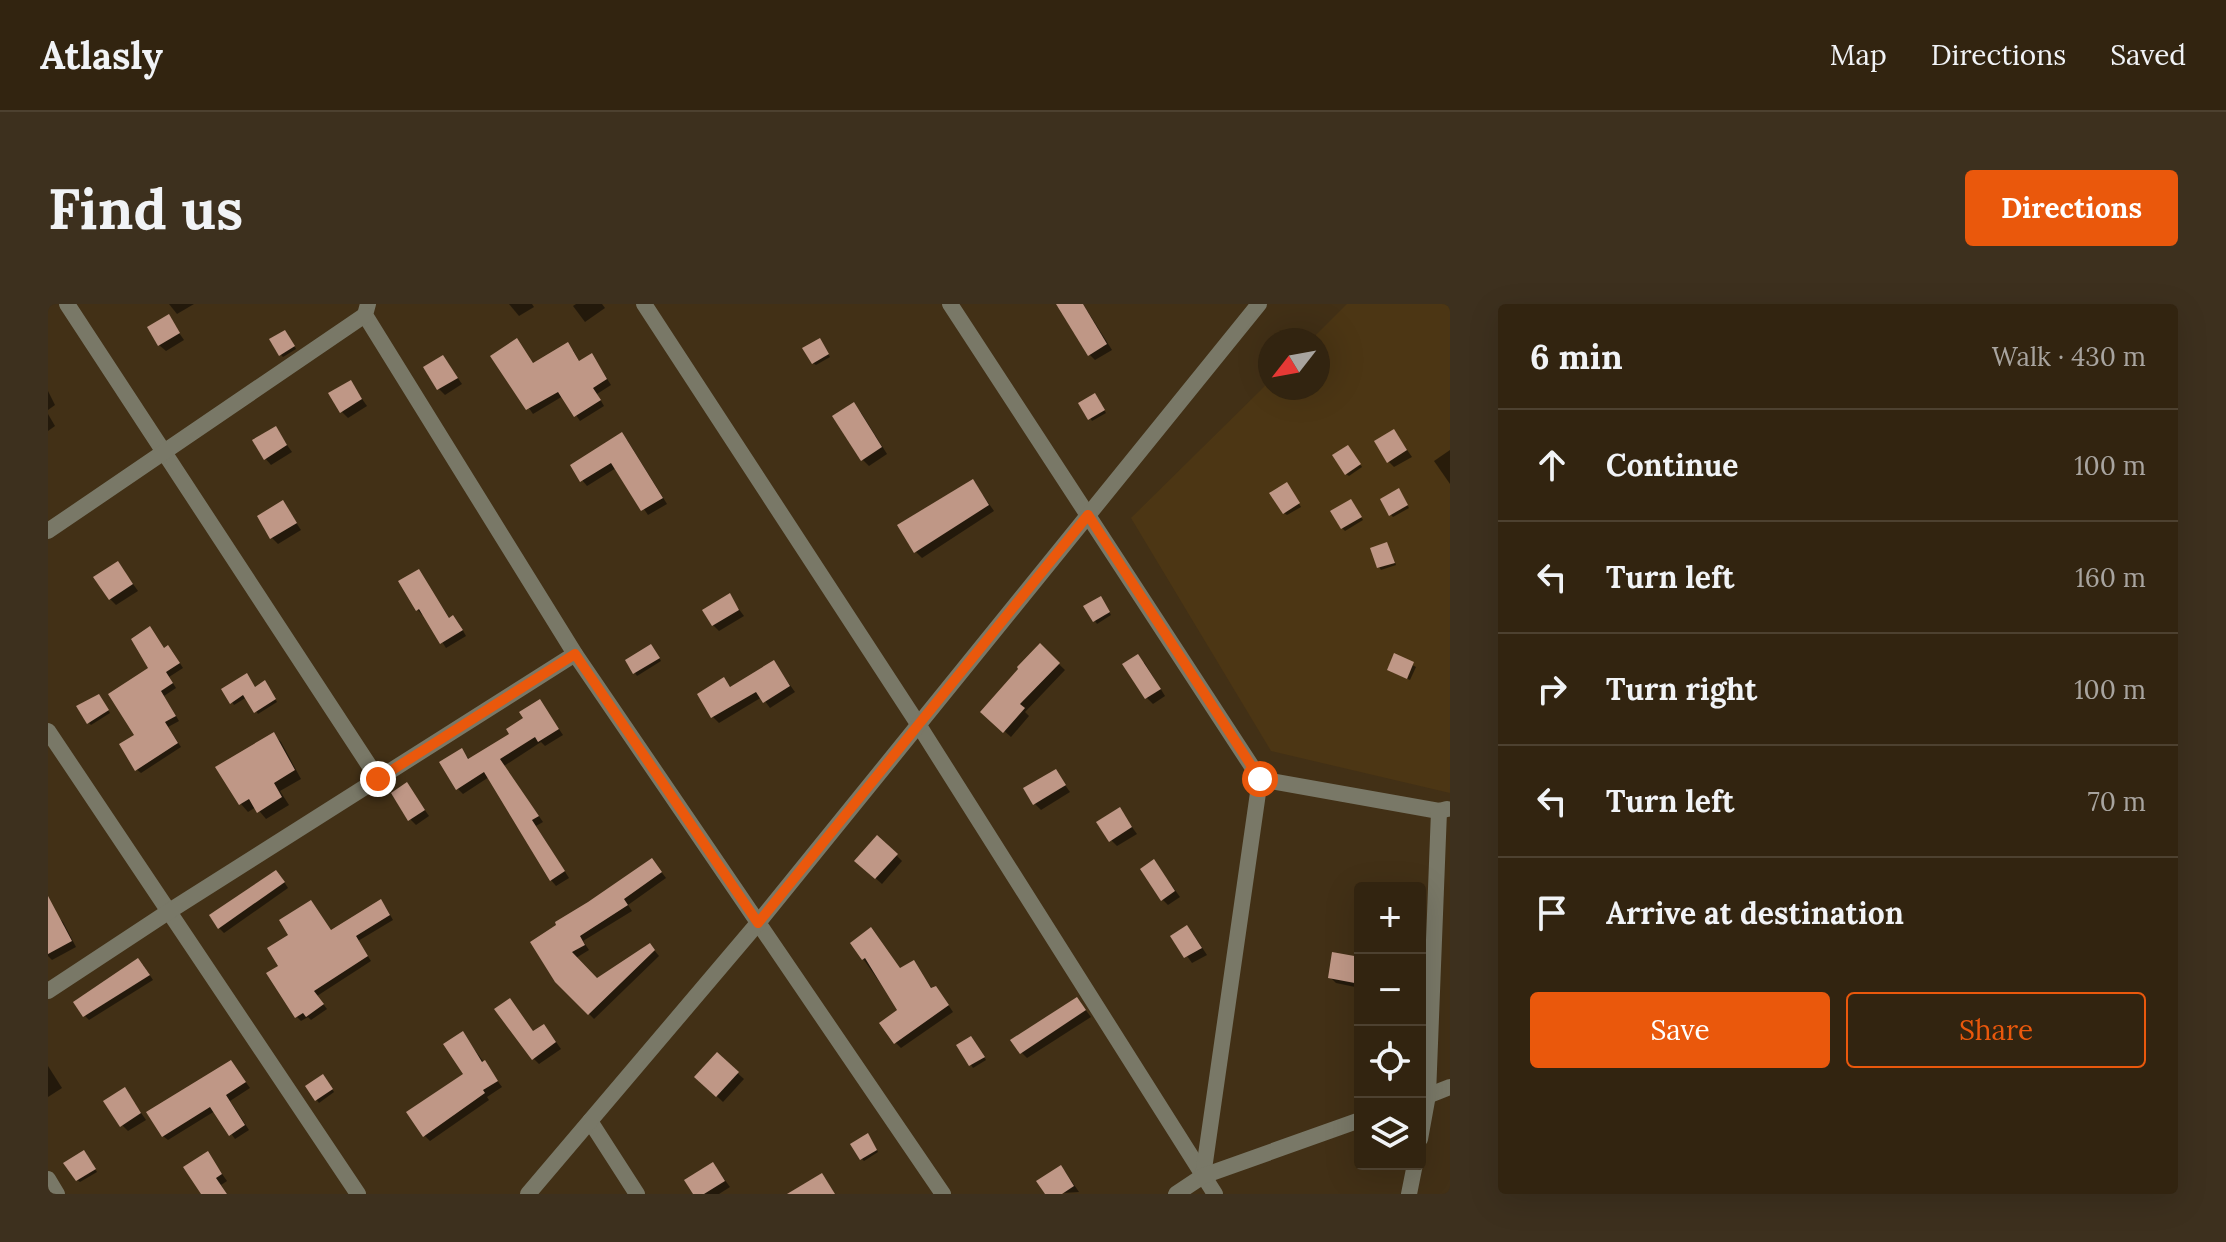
<!DOCTYPE html>
<meta charset="utf-8">
<style>
:root{--surface:#322410;--page:#3d301e;--text:#f1f3f6;--muted:#a8a49f;--line:#4d4130;--accent:#ea580c}
body{margin:0;font-family:Lora,serif;background:var(--page);color:var(--text)}
.controls{position:absolute;right:24px;bottom:24px;display:grid;overflow:hidden;border-radius:8px;box-shadow:0 8px 32px #0002}
.controls button{width:72px;height:72px;display:grid;place-items:center;padding:0;border:0;border-bottom:2px solid var(--line);background:var(--surface);color:var(--text);font:40px sans-serif}
.compass{position:absolute;left:1210px;top:24px;width:72px;height:72px;border-radius:50%;background:var(--surface);box-shadow:0 8px 32px #0002;rotate:239deg}
.stop{position:absolute;width:24px;height:24px;margin:-18px;border:6px solid #ea580c;border-radius:50%;background:#fff}
.stop.end{background:#ea580c;border-color:#fff;box-shadow:0 2px 8px #0008}
.list{margin:0;padding:0;list-style:none}
h2{display:flex;justify-content:space-between;align-items:center;height:104px;margin:0;padding:0 32px;font-size:34px}
h2 small{font-size:26px;font-weight:400;color:var(--muted)}
.list li{display:grid;grid-template-columns:52px 1fr auto;gap:24px;align-items:center;box-sizing:border-box;height:112px;padding:0 32px;border-top:2px solid var(--line)}
.list b{display:block;font-size:30px;white-space:nowrap}
.list em{font-size:26px;font-style:normal;color:var(--muted)}
.actions{display:flex;gap:16px;padding:24px 32px}
.actions a{flex:1;padding:18px 0;border:2px solid var(--accent);border-radius:8px;text-align:center;font-size:28px;color:var(--accent)}
.actions .main{background:var(--accent);color:#fff}
.icon{flex:none;width:44px;height:44px;fill:none;stroke:currentColor;stroke-width:2;stroke-linecap:round;stroke-linejoin:round}
.map{position:relative;flex:none;width:1402px;height:890px;overflow:hidden;border-radius:8px}
header{display:flex;align-items:center;gap:48px;box-sizing:border-box;height:112px;padding:0 40px;background:var(--surface);border-bottom:2px solid var(--line)}
header strong{font-size:38px}
nav{display:flex;gap:44px;margin-inline-start:auto;font-size:28px}
.intro{display:flex;align-items:center;justify-content:space-between;box-sizing:border-box;height:192px;padding:0 48px}
h1{margin:0;font-size:56px}
.button{padding:20px 36px;border-radius:8px;background:var(--accent);color:#fff;font-size:28px;font-weight:700}
main{display:flex;gap:48px;padding:0 48px}
aside{flex:1;background:var(--surface);border-radius:8px;box-shadow:0 8px 32px #0002}
.map>svg:first-child{display:block}
</style>
<header>
<strong>Atlasly</strong>
<nav><a>Map</a><a>Directions</a><a>Saved</a></nav>
</header>
<div class="intro"><h1>Find us</h1><a class="button">Directions</a></div>
<main>
<div class="map">
<svg width="1402" height="890" viewBox="0 0 1402 890">
<rect width="100%" height="100%" fill="#423016"/>
<path fill="#4c3614" d="M1299 0H1402V489L1223 447 1083 214 1222 77V84H1270V36H1263Z"/>
<g fill="#0007">
<path d="M121 0H146L129 10Z"/>
<path d="M461 0H484L486 3 471 12Z"/>
<path d="M528 0H554L557 4 537 18 525 2Z"/>
<path d="M1010 0H1035L1064 46 1047 56 1041 50Z"/>
<path d="M120 13 136 36 118 47 111 41Z"/>
<path d="M239 30 248 45 235 53 232 50Z"/>
<path d="M469 37 486 61 525 46 532 59 548 57 563 81 549 90 556 102 532 117 515 92 485 110 445 52Z"/>
<path d="M774 39 782 53 768 61 765 59Z"/>
<path d="M395 53 414 80 397 91 391 85Z"/>
<path d="M302 78 319 102 300 114 294 108Z"/>
<path d="M0 87 7 101 0 106Z"/>
<path d="M1049 94 1058 109 1044 117 1033 100Z"/>
<path d="M806 101 812 107 839 150 821 162 815 156Z"/>
<path d="M0 110 7 122 0 127Z"/>
<path d="M227 124 244 148 223 161 217 154Z"/>
<path d="M1346 127 1364 153 1346 163 1340 157Z"/>
<path d="M579 136 619 200 600 211 568 164 539 182 534 176Z"/>
<path d="M1302 146 1314 163 1301 172 1298 170Z"/>
<path d="M1402 146V180L1386 157Z"/>
<path d="M925 177 946 207 874 254 868 248Z"/>
<path d="M1241 183 1253 203 1239 211 1236 209Z"/>
<path d="M1353 189 1361 204 1345 213 1343 211Z"/>
<path d="M235 199 253 226 230 240 224 234Z"/>
<path d="M1305 200 1315 216 1297 227 1294 224Z"/>
<path d="M1339 240 1348 261 1333 266 1331 263Z"/>
<path d="M75 266 90 287 68 301 62 295Z"/>
<path d="M371 267 402 315 405 313 410 318 418 332 398 344 376 310 374 311 370 306 353 278Z"/>
<path d="M681 292 696 312 671 327 665 321Z"/>
<path d="M1055 297 1063 311 1049 320 1038 303Z"/>
<path d="M992 342 1017 366 977 408 981 412 963 433 935 408Z"/>
<path d="M116 345 124 347 135 364 121 373 128 384 116 392 131 417 120 423 133 443 93 469 88 465 89 432 102 364Z"/>
<path d="M606 345 613 357 589 372 579 356Z"/>
<path d="M1348 352 1368 363 1362 376 1344 368Z"/>
<path d="M1096 358 1117 392 1105 400 1099 394Z"/>
<path d="M726 359 747 388 722 404 714 393 671 419 665 413 651 390 676 376 684 385Z"/>
<path d="M219 381 229 398 210 410 199 393 186 401 176 386 208 385Z"/>
<path d="M53 395 62 409 43 421 41 419Z"/>
<path d="M492 397 515 431 497 442 493 438 456 462 495 518 488 522 521 574 508 582 503 576 441 473 415 490 410 485 414 447 422 456 463 430Z"/>
<path d="M225 430 233 438 253 475 232 487 241 501 218 515 208 503 200 508 193 500 169 464Z"/>
<path d="M1007 467 1022 488 993 506 987 500Z"/>
<path d="M359 481 381 512 368 521 362 515Z"/>
<path d="M1071 505 1089 530 1069 542 1063 536Z"/>
<path d="M848 551 854 557 834 580 815 563Z"/>
<path d="M1106 557 1132 593 1120 601 1114 595Z"/>
<path d="M608 561 618 574 580 601 584 607 535 637 541 646 528 654 549 676 602 641 611 652 546 715 509 677 485 638Z"/>
<path d="M233 573 240 584 176 629 171 624Z"/>
<path d="M337 602 345 616 310 637 323 657 269 692 279 705 263 716 260 713 253 717 249 713 284 628Z"/>
<path d="M9 612 15 618 28 643 4 656 0 652V617Z"/>
<path d="M1145 630 1159 651 1144 659 1125 633Z"/>
<path d="M804 639 853 666 865 658 885 686 893 690 905 708 853 744 847 738 852 707Z"/>
<path d="M1312 655V684L1288 679 1282 673Z"/>
<path d="M95 661 105 676 41 716 37 712Z"/>
<path d="M1029 695 1043 713 979 754 973 748Z"/>
<path d="M462 696 486 729 501 728 513 745 491 760 485 754Z"/>
<path d="M415 730 454 783 439 793 441 796 382 837 376 831 417 771Z"/>
<path d="M925 737 938 756 925 764 911 742Z"/>
<path d="M669 751 696 775 675 798 649 773Z"/>
<path d="M183 758 202 784 182 797 201 826 187 835 167 807 120 836 115 832Z"/>
<path d="M0 762 14 784 0 793Z"/>
<path d="M277 775 286 788 271 799 259 783Z"/>
<path d="M77 786 98 816 80 827 74 821Z"/>
<path d="M822 834 830 848 816 857 814 855Z"/>
<path d="M160 850 179 877 173 881 179 890H155Z"/>
<path d="M38 851 49 868 32 878 29 876Z"/>
<path d="M665 860 682 883 671 890H648Z"/>
<path d="M1012 863 1018 869 1031 888 999 890Z"/>
</g>
<g fill="#bf9786">
<path d="M1008 0H1035L1059 40 1040 52Z"/>
<path d="M121 10 132 29 110 42 99 23Z"/>
<path d="M237 26 247 42 231 52 221 35Z"/>
<path d="M469 34 485 59 520 38 531 57 544 49 559 75 545 84 553 96 526 113 510 88 478 106 442 52Z"/>
<path d="M772 34 781 50 764 60 754 44Z"/>
<path d="M395 51 410 74 389 86 375 63Z"/>
<path d="M303 76 314 95 292 109 280 89Z"/>
<path d="M1047 89 1057 106 1040 116 1030 99Z"/>
<path d="M806 98 834 143 813 157 784 112Z"/>
<path d="M228 122 239 141 216 156 204 136Z"/>
<path d="M1346 125 1359 146 1339 159 1326 137Z"/>
<path d="M574 128 615 194 593 207 563 159 532 178 522 161Z"/>
<path d="M1300 141 1313 160 1297 171 1284 151Z"/>
<path d="M925 175 941 201 866 249 849 221Z"/>
<path d="M1239 178 1252 199 1235 210 1221 189Z"/>
<path d="M1351 184 1360 201 1341 212 1332 195Z"/>
<path d="M1303 195 1314 213 1293 225 1282 207Z"/>
<path d="M235 196 249 219 222 235 209 212Z"/>
<path d="M1339 238 1347 259 1329 264 1322 244Z"/>
<path d="M70 257 85 280 61 296 45 273Z"/>
<path d="M371 265 401 314 405 311 415 326 392 340 371 305 368 307 350 277Z"/>
<path d="M682 289 691 306 664 322 654 306Z"/>
<path d="M1053 292 1062 308 1045 318 1035 302Z"/>
<path d="M102 322 116 344 120 341 132 359 118 368 125 379 113 387 128 412 117 418 130 439 87 467 71 440 86 431 60 390 100 364 83 335Z"/>
<path d="M992 339 1012 359 972 400 977 404 955 429 932 408 970 365 969 363Z"/>
<path d="M603 340 612 354 585 370 577 356Z"/>
<path d="M1346 349 1366 358 1359 375 1339 366Z"/>
<path d="M1090 350 1113 385 1097 395 1074 360Z"/>
<path d="M726 356 742 382 715 399 708 388 663 414 649 390 676 373 682 383Z"/>
<path d="M199 369 207 383 217 376 228 395 206 409 195 391 182 400 173 385Z"/>
<path d="M51 390 61 406 39 420 28 402Z"/>
<path d="M492 395 511 425 490 438 487 433 452 455 491 512 484 516 517 567 502 577 436 468 408 486 391 458 414 444 420 455 461 430 458 425 475 414 471 408Z"/>
<path d="M226 428 247 466 226 479 234 493 209 509 201 495 191 501 167 463Z"/>
<path d="M1008 465 1018 481 985 501 975 484Z"/>
<path d="M359 478 377 506 360 517 343 489Z"/>
<path d="M1072 503 1084 523 1061 538 1048 518Z"/>
<path d="M829 531 850 550 827 575 806 557Z"/>
<path d="M604 554 614 568 576 595 580 601 532 632 537 641 524 648 549 674 602 639 607 646 540 711 507 678 482 638 508 621 507 618 540 598Z"/>
<path d="M1106 555 1127 587 1113 597 1092 565Z"/>
<path d="M228 566 237 578 170 625 161 611Z"/>
<path d="M0 592 24 637 0 650Z"/>
<path d="M333 595 342 611 308 632 320 652 266 687 276 700 258 713 255 709 247 714 218 669 230 662 219 644 240 631 231 616 263 596 283 626Z"/>
<path d="M1139 621 1154 644 1136 654 1122 632Z"/>
<path d="M823 623 852 664 866 656 883 684 888 682 901 701 846 740 831 719 849 706 817 654 814 656 802 639Z"/>
<path d="M1284 648 1312 653V680L1280 674Z"/>
<path d="M90 654 102 671 35 713 25 698Z"/>
<path d="M1029 693 1038 706 972 750 962 736Z"/>
<path d="M462 694 485 727 496 720 508 738 484 756 446 705Z"/>
<path d="M415 727 434 758 437 756 450 777 435 786 437 789 375 833 358 808 415 770 395 740Z"/>
<path d="M923 732 937 753 921 762 908 741Z"/>
<path d="M669 748 691 768 668 793 646 773Z"/>
<path d="M183 756 198 778 178 791 197 821 181 832 162 803 114 833 98 808Z"/>
<path d="M275 770 285 785 267 797 257 782Z"/>
<path d="M77 783 93 809 72 823 55 797Z"/>
<path d="M820 829 829 846 812 856 802 840Z"/>
<path d="M36 846 48 865 28 877 15 859Z"/>
<path d="M160 847 174 870 168 874 179 890H153L135 863Z"/>
<path d="M665 858 677 877 656 890H645L636 876Z"/>
<path d="M1013 861 1026 882 1014 890H997L988 877Z"/>
<path d="M774 869 787 890H739Z"/>
</g>
<g fill="none" stroke-linecap="round" stroke-linejoin="round">
<g stroke="#797867" stroke-width="16">
<path d="M19 0 330 475"/>
<path d="M320 0 317 11 527 350 895 890"/>
<path d="M596 0 870 420 1167 890"/>
<path d="M902 0 1212 475 1155 872"/>
<path d="M0 227 317 11"/>
<path d="M0 427 310 890"/>
<path d="M1212 475 1391 507 1399 505"/>
<path d="M0 687 120 608 527 350"/>
<path d="M1374 794 1402 783"/>
<path d="M542 817 589 890"/>
<path d="M1372 835 1380 791 1391 507"/>
<path d="M0 875 9 890"/>
<path d="M480 890 710 619 1211 0"/>
<path d="M1128 890 1155 872 1312 816"/>
<path d="M1361 890 1367 860"/>
</g>
</g>
<g fill="none" stroke-linecap="round" stroke-linejoin="round">
<path stroke="#ea580c" stroke-width="10" d="M330 475 527 350 710 619 1040 211 1212 475"/>
</g>
</svg>
<div class="controls">
<button>+</button>
<button>−</button>
<button><svg class="icon" aria-label="locate" viewBox="0 0 24 24"><circle cx="12" cy="12" r="6"/><path d="M12 2v4M12 18v4M2 12h4M18 12h4"/></svg></button>
<button><svg class="icon" aria-label="layers" viewBox="0 0 24 24"><path d="M12 4l9 5-9 5-9-5zM3 14l9 5 9-5"/></svg></button>
</div>
<svg class="compass" viewBox="-18 -18 36 36"><path d="M0-13l5 13h-10z" fill="#e53935"/><path d="M0 13l5-13h-10z" fill="#a8a49f"/></svg>
<div class="stop" style="left:1212px;top:475px"></div>
<div class="stop end" style="left:330px;top:475px"></div>
</div>
<aside>
<h2>6 min<small>Walk · 430 m</small></h2>
<ul class="list">
<li><svg class="icon" aria-label="ahead" viewBox="0 0 24 24"><path d="M12 20V5M6 11l6-6 6 6"/></svg><div><b>Continue</b></div><em>100 m</em></li>
<li><svg class="icon" aria-label="left" viewBox="0 0 24 24"><path d="M17 20v-9H6M10 6l-5 5 5 5"/></svg><div><b>Turn left</b></div><em>160 m</em></li>
<li><svg class="icon" aria-label="right" viewBox="0 0 24 24"><path d="M7 20v-9h11M14 6l5 5-5 5"/></svg><div><b>Turn right</b></div><em>100 m</em></li>
<li><svg class="icon" aria-label="left" viewBox="0 0 24 24"><path d="M17 20v-9H6M10 6l-5 5 5 5"/></svg><div><b>Turn left</b></div><em>70 m</em></li>
<li><svg class="icon" aria-label="arrive" viewBox="0 0 24 24"><path d="M6 21V4h12l-3 4 3 4H6"/></svg><div><b>Arrive at destination</b></div></li>
</ul>
<div class="actions"><a class="main">Save</a><a>Share</a></div>
</aside>
</main>
